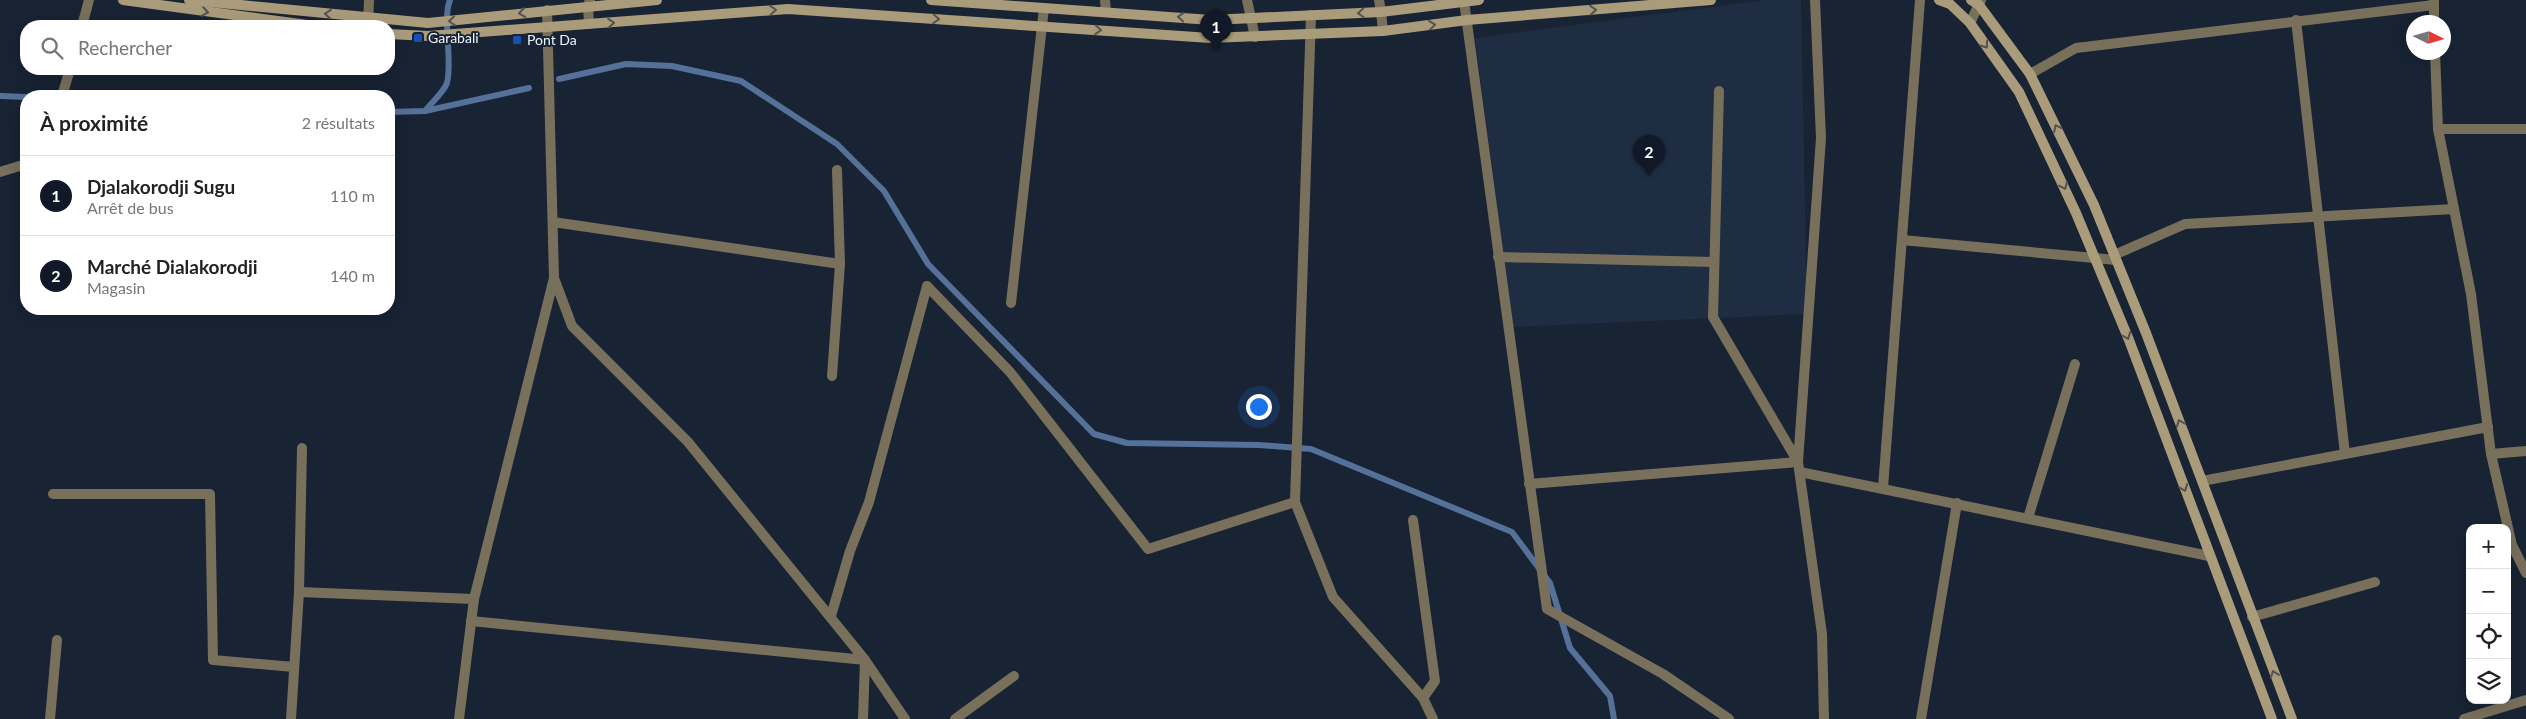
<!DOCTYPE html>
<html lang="fr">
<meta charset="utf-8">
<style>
:root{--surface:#fff;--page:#f6f6f6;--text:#222;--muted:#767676;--line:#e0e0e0;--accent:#111827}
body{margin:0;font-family:Lato,sans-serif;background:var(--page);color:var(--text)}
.controls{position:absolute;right:15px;bottom:15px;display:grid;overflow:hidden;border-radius:10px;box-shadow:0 5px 20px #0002}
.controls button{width:45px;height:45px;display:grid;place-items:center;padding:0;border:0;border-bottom:1px solid var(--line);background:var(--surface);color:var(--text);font:25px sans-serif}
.compass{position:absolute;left:2406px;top:15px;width:45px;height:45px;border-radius:50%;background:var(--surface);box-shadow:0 5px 20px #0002;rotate:95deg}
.you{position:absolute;left:1258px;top:406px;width:18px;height:18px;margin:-12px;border:4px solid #fff;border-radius:50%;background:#1a73e8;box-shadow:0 0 0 8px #1a73e833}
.badge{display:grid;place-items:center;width:32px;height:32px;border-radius:50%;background:var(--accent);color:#fff;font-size:16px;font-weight:700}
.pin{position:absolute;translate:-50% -41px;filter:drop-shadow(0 1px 2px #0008)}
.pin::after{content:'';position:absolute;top:26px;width:18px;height:15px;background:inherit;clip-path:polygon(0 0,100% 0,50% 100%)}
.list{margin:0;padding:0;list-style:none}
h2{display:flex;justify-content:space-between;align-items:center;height:65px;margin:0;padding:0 20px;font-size:21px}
h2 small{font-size:16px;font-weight:400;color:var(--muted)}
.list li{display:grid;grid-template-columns:32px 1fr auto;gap:15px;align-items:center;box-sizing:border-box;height:80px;padding:0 20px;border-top:1px solid var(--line)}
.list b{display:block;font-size:19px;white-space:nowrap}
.list p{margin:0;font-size:16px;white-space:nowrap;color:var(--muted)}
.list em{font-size:16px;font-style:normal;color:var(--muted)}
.icon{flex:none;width:28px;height:28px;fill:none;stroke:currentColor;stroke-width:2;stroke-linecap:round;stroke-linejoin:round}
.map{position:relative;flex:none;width:2526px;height:719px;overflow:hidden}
.search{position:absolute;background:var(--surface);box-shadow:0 5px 20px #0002;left:20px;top:20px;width:375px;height:55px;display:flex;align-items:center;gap:12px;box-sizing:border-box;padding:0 18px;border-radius:20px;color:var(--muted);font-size:19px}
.panel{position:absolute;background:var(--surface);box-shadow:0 5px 20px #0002;left:20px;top:90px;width:375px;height:225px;border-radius:20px}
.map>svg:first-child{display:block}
</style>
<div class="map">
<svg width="2526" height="719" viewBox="0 0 2526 719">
<rect width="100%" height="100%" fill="#182333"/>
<path fill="#1e2d42" d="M1765 0H1801L1807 314 1513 327 1475 38Z"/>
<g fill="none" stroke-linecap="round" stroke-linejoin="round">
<g stroke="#557199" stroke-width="6">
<path d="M559 79 626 64 672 66 741 81 837 144 884 191 928 264 1094 434 1127 443 1259 445 1311 449 1512 532 1550 583 1570 648 1610 696 1614 719"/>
<path d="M0 96 26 97"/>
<path d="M425 111C431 103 444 92 447 83 453 60 442 19 450 0"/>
<path d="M389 112 425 111 529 88"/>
</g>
<g stroke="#78705b" stroke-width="10">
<path d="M1498 257 1714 262"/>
<path d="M1713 317 1719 91"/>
<path d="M955 719 1014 676"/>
</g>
<g stroke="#78705b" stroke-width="10">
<path d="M1105 0 1106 12"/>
<path d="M1247 0 1255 37"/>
<path d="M1815 0 1821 138 1798 462 1822 634 1824 719"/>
<path d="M2434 0V22"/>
<path d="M1464 1 1547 609 1663 674 1729 719"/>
<path d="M547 10 554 278 572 326 688 442 865 660 863 719"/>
<path d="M1381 12 1383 31"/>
<path d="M1311 15 1295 502 1333 597 1423 698 1433 719"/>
<path d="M2296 20 2345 454"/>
<path d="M1970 23 1981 0"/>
<path d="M589 24 588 5 590 0"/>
<path d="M82 26 89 0"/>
<path d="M368 26 369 0"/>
<path d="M2435 52 2438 129 2471 294 2491 454 2512 545 2526 573"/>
<path d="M2030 74 2076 48 2434 5"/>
<path d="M62 96 70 69"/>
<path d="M2438 129H2526"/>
<path d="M0 172 26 164"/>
<path d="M553 222 840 264"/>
<path d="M1902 240 2116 260"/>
<path d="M2114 255 2185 224 2454 209"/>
<path d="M927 286 1010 372 1148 549 1295 502"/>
<path d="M1011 303 1044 8"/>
<path d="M1713 317 1798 462"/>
<path d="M832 376 840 264 837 170"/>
<path d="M2491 454 2526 451"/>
<path d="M1800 472 2209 556"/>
<path d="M2202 481 2488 427"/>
<path d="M1529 484 1798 462"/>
<path d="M1883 488 1920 0"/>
<path d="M53 494H210L213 660 294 667"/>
<path d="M2028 518 2075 364"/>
<path d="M1413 520 1435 681 1423 698"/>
<path d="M299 592 474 599"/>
<path d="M831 616 850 551 869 502 927 286"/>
<path d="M2252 617 2375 582"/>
<path d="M471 621 865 660 905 719"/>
<path d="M50 719 57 640"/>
<path d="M291 719 299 592 302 448"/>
<path d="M459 719 474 599 554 278"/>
<path d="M1921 719 1957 503"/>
<path d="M2464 719 2526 700"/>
</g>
<path stroke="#78705b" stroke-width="10" d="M1379 0 1381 12"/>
<g stroke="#aa9c7b" stroke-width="10">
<path d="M123 0 315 26"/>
<path d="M189 0 428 23 657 0"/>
<path d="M931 0 1211 20 1381 12 1479 0"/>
<path d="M1939 0 1950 4 1970 23 2019 92 2076 213 2129 340 2272 719"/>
<path d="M1971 0 1979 5 2030 74 2094 205 2146 333 2292 719"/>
<path d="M389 34 428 36 788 9 1210 38 1383 31 1467 20 1711 0"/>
</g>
</g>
<defs><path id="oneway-chevron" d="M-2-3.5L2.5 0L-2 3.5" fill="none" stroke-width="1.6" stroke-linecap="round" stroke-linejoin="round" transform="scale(1.25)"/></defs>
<g stroke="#525350">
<use href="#oneway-chevron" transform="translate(773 10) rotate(-4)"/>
<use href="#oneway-chevron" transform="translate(1593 10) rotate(-5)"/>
<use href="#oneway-chevron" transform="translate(205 12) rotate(9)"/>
<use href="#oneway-chevron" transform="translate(522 13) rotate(172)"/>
<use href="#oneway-chevron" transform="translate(1361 13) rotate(177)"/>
<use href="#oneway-chevron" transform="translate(328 14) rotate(-175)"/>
<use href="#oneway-chevron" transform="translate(1181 17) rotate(-176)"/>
<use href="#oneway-chevron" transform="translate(936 19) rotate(4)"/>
<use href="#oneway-chevron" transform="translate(452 21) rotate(175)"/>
<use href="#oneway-chevron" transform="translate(611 23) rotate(-4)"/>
<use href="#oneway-chevron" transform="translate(1432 25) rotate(-7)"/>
<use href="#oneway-chevron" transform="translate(1098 30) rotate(4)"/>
<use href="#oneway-chevron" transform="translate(1985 45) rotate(55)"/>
<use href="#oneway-chevron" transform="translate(2057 128) rotate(-116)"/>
<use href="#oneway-chevron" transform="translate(2064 186) rotate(65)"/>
<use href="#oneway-chevron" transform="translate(2127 336) rotate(68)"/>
<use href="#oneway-chevron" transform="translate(2180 423) rotate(-111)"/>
<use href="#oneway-chevron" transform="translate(2184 488) rotate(69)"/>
<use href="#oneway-chevron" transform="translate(2274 674) rotate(-110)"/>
</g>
<g fill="#1a4fb4" stroke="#182333" stroke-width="2">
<rect x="413" y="33" width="10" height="10" rx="2.5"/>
<rect x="512" y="35" width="10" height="10" rx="2.5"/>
</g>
<g text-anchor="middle" stroke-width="4" stroke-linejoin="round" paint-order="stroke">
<g font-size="14" fill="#eff5fe" stroke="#182333" text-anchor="start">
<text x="428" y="43">Garabali</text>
<text x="527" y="45">Pont Da</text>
</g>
</g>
</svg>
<div class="controls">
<button>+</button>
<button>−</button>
<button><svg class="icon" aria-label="locate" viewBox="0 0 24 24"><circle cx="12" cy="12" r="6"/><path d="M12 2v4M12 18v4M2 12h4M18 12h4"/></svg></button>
<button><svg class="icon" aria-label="layers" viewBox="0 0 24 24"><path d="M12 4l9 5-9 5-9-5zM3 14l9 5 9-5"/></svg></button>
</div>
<svg class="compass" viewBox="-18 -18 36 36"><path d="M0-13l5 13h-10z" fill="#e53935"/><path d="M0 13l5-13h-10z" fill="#767676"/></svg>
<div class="you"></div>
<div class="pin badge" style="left:1216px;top:51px">1</div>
<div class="pin badge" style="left:1649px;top:176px">2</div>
<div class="search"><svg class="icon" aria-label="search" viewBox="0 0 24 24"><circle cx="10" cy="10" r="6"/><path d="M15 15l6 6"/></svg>Rechercher</div>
<section class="panel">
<h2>À proximité<small>2 résultats</small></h2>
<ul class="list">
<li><span class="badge">1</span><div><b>Djalakorodji Sugu</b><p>Arrêt de bus</p></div><em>110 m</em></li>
<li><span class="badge">2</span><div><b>Marché Dialakorodji</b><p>Magasin</p></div><em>140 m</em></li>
</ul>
</section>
</div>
